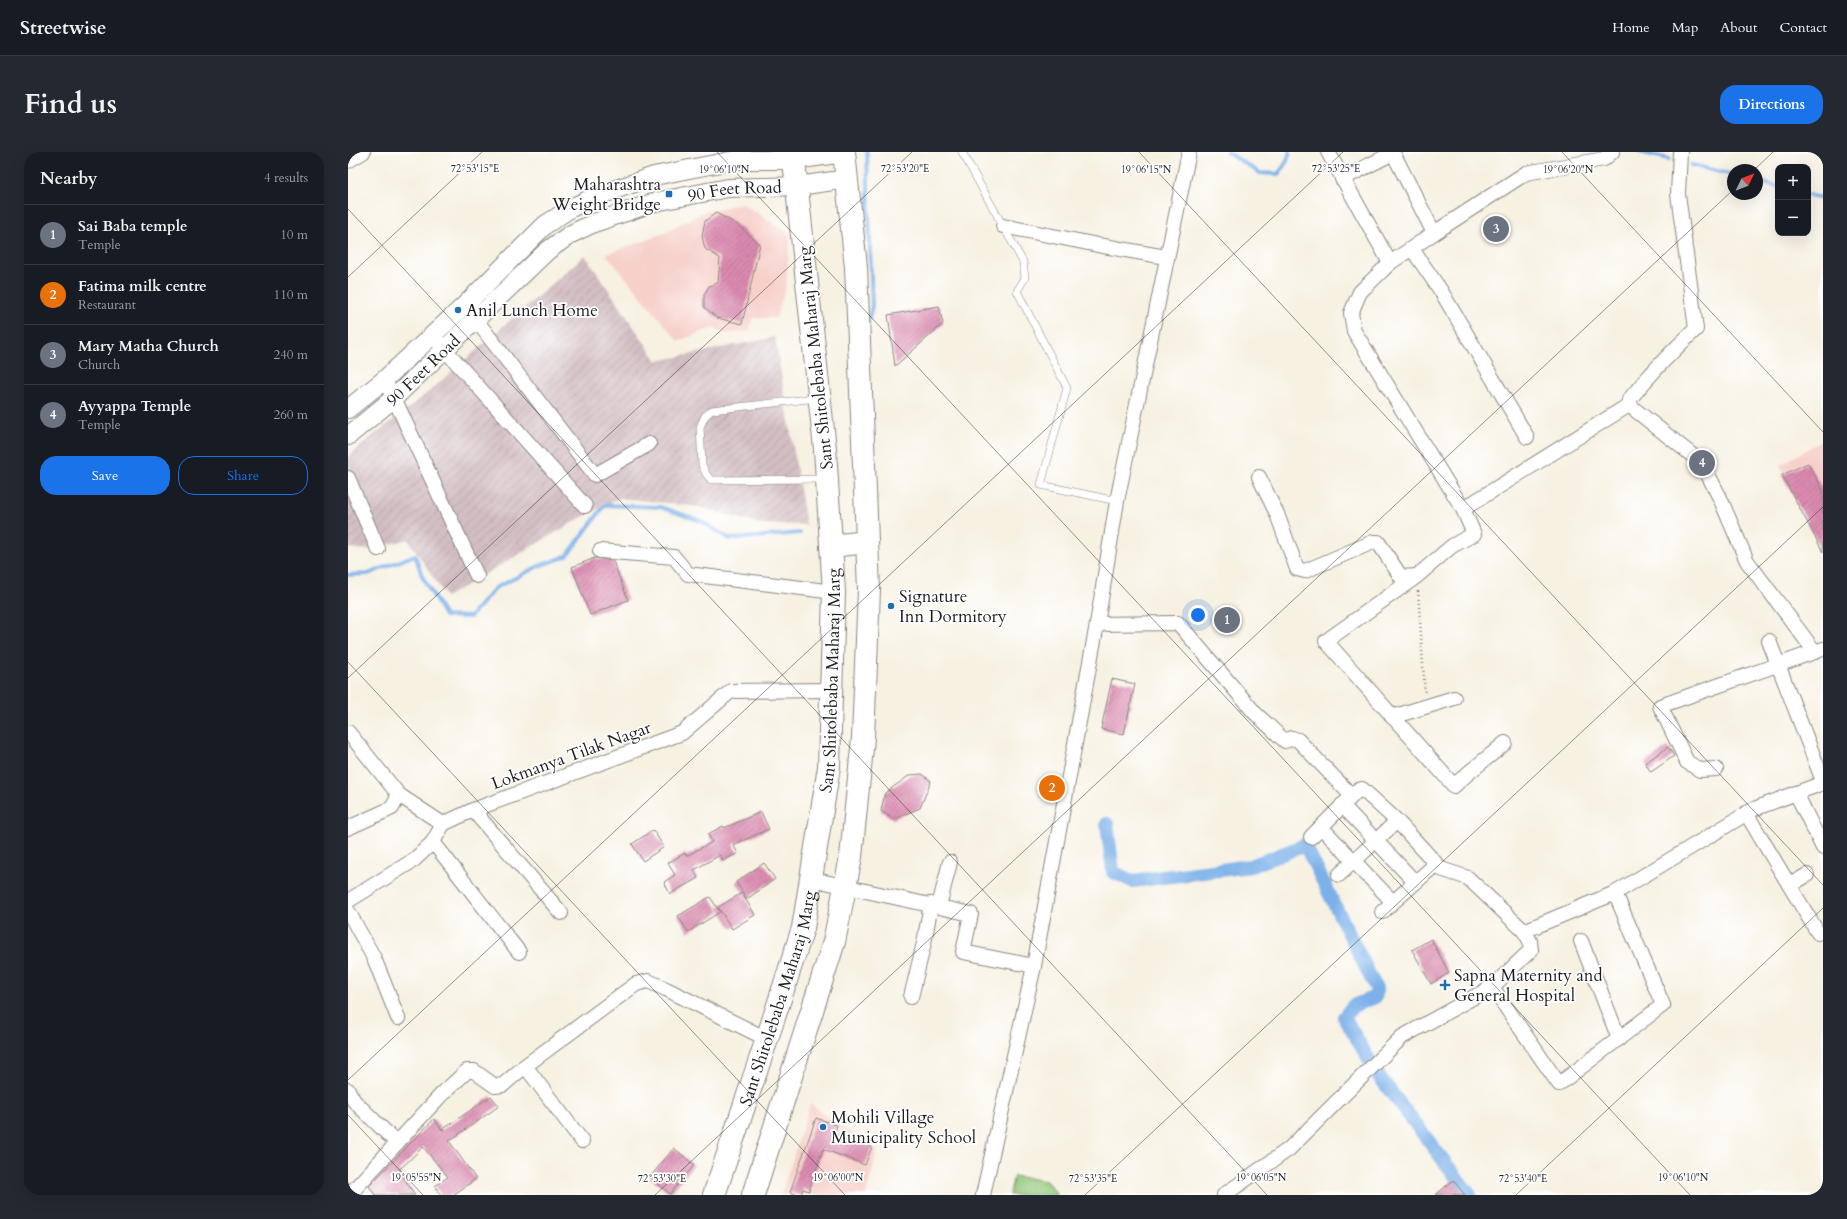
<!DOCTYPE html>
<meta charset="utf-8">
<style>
:root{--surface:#171b24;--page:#242831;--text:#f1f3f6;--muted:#9ea1a6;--line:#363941;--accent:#1a73e8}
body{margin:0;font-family:Cardo,serif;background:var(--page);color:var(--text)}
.controls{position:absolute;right:12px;top:12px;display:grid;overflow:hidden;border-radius:8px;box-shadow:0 4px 16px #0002}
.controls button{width:36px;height:36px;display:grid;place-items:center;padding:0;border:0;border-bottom:1px solid var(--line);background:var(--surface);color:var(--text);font:20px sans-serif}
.compass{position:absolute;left:1379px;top:12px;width:36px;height:36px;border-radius:50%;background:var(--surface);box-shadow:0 4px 16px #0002;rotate:47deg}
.you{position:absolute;left:850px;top:463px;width:14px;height:14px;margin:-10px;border:3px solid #fff;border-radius:50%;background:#1a73e8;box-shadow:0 0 0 6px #1a73e833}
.badge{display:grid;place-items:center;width:26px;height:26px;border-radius:50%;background:var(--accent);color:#fff;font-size:13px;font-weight:700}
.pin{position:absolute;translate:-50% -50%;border:2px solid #fff;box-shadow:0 1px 4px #0006}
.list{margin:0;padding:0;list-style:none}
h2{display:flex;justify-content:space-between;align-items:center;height:52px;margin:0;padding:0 16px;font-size:17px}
h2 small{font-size:13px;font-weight:400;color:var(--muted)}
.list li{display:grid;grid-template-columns:26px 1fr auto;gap:12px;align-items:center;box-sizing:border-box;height:60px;padding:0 16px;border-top:1px solid var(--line)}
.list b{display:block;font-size:15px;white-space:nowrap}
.list p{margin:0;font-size:13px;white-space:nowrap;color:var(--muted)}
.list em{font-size:13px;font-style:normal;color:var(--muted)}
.actions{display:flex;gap:8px;padding:12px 16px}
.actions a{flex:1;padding:9px 0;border:1px solid var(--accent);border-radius:16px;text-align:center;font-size:14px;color:var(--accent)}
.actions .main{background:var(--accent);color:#fff}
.map{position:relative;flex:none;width:1475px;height:1043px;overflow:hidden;border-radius:16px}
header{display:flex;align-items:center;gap:24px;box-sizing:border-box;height:56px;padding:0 20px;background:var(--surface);border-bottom:1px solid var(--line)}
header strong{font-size:19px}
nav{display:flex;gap:22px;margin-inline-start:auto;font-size:14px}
.intro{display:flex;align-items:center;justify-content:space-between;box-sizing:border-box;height:96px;padding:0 24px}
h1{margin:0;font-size:28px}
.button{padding:10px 18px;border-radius:16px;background:var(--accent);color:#fff;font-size:14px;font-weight:700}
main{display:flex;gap:24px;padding:0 24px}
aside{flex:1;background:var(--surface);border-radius:16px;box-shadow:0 4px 16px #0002}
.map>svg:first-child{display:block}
</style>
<header>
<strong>Streetwise</strong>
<nav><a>Home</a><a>Map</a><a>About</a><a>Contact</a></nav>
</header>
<div class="intro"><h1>Find us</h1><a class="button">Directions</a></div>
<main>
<aside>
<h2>Nearby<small>4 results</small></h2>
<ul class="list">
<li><span class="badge" style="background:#6b7280">1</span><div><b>Sai Baba temple</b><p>Temple</p></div><em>10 m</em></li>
<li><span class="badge" style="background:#e8710a">2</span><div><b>Fatima milk centre</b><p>Restaurant</p></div><em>110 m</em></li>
<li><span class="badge" style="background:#6b7280">3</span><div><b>Mary Matha Church</b><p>Church</p></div><em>240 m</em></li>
<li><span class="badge" style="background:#6b7280">4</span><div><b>Ayyappa Temple</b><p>Temple</p></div><em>260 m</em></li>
</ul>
<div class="actions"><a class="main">Save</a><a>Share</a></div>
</aside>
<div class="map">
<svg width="1475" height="1043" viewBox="0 0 1475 1043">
<defs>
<pattern id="industrial-furrows" width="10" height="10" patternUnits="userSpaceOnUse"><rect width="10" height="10" fill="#d2bec2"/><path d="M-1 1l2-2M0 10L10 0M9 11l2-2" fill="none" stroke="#b4a3a6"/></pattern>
<pattern id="building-hatch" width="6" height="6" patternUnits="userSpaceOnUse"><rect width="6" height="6" fill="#db8ab0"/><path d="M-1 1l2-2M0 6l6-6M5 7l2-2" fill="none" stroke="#b1708e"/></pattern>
</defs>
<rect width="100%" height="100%" fill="#fff"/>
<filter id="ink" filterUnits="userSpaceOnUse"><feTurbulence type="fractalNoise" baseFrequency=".025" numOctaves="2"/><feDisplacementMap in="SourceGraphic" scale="8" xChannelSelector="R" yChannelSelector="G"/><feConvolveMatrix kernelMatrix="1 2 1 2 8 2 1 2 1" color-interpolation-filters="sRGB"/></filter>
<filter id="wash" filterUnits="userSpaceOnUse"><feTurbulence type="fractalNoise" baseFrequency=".012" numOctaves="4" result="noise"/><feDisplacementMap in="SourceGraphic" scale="16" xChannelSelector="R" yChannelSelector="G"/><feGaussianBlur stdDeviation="0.9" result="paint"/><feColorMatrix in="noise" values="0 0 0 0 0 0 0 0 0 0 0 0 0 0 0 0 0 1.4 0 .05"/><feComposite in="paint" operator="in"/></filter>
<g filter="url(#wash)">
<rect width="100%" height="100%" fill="#f7f1e2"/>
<g fill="#f7d0ca">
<path d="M394 51 442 83 438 135 428 166H405L401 179 379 182 365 176 330 189 258 102 304 86 356 60Z"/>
<path d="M1475 288V396L1432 313Z"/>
<path d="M462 952 529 999 518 1043H433Z"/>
</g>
<path fill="url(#industrial-furrows)" d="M237 103 309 209 427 185 458 373 412 372 352 355 272 346 236 364 98 445 60 387 21 398 0 396V304L77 243Z"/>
<path fill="#94c97b" stroke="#58724c" d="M666 1024 698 1029 710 1043H661Z"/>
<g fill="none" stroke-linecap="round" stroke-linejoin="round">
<g stroke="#7bb0e9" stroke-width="4">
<path d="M519 0 524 154 520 171"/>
<path d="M879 0 912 21 930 22 938 11 942 0"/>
<path d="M1291 0 1321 7"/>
<path d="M1343 13 1385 23"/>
<path d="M1409 29 1430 35"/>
<path d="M1460 43 1475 46"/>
<path d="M0 423 20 422 67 403 74 424 97 464 122 465 147 436 191 414 219 404 257 353 312 355 353 369 382 387 452 381"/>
</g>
<path stroke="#7bb0e9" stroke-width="14" d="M759 672 765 720 784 729 903 714 957 693 1029 838 1027 845 1005 854 996 865 1030 923 1122 1043"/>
</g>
<g id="blocks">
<g fill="url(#building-hatch)">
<path d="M368 61 387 71 412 92 394 172 369 166 356 155V143L361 134 370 131 372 106 357 97 354 84 357 69Z"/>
<path d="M591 154 595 172 547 214 540 163Z"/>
<path d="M1460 311 1475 338V400L1434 323Z"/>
<path d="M247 406 265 409 280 448 242 463 224 415Z"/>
<path d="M764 527 787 532 776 582 753 577Z"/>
<path d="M1320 595 1326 604 1303 620 1297 611Z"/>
<path d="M574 622 583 629 572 656 545 667 533 659 537 641 562 623Z"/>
<path d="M413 660 421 677 385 693 390 701 375 709 372 703 346 718 350 726 322 742 316 730 327 723 320 711 337 701 338 704 364 690 360 682 375 674 376 676Z"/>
<path d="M305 678 316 695 295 709 284 692Z"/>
<path d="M416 711 427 727 399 747 388 730Z"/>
<path d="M394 741 407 763 384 777 370 755Z"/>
<path d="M362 745 372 760 340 780 330 764Z"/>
<path d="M1083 787 1101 821 1083 832 1064 798Z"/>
<path d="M143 944 151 954 101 989 128 1027 105 1043H93L87 1034 100 1025 75 995 51 1018 67 1043H27L21 1034 86 967 94 978Z"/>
<path d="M468 966 489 973 486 982 524 995 517 1013 475 997 461 1039 455 1037 453 1043H450L442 1040Z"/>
<path d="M326 996 346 1013 322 1042 302 1025Z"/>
<path d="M1105 1028 1117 1043H1088Z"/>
</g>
</g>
</g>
<g filter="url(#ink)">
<use href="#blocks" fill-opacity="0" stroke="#8a867f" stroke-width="1"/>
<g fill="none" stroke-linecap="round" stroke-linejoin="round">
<g stroke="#8a867f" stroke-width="8">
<g id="service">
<path d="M614 0 675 110 677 126 669 139 719 236 693 333 769 349"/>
<path d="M469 246 364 258 357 264 352 275 354 313 358 322 363 328 477 327"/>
</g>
</g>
<g stroke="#8a867f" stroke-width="16">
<g id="minor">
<path d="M980 0 1042 111 1012 140 1003 161 1006 179 1115 357 1126 382 1104 394 1069 424 978 489 1106 634C1122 618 1140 606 1157 591"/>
<path d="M0 9 15 0"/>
<path d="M994 27 1045 1 1086 81 1042 111"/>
<path d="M655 74 750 93 818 105"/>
<path d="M1086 81 1178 21 1256 7 1264 0"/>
<path d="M1064 97 1093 139 1179 285"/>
<path d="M122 160 247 323 301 292"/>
<path d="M83 182 237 354"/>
<path d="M36 228 46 246 129 424"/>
<path d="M1281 253 1354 311 1372 346 1399 409 1467 500"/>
<path d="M1281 253V248C1302 222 1324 199 1348 177L1330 42 1332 0"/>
<path d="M911 325 929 362 949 417 957 419 1025 390H1030L1053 425 1069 424"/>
<path d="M0 326 30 397"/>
<path d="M1115 357 1281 253"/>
<path d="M252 399 326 405 340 422 486 440"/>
<path d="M749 472 830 471 907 561 937 589 944 586 950 588 1004 644"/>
<path d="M1421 489 1475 629"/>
<path d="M1044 565 1106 546"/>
<path d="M0 580 51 643 95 672 125 658 334 581 383 539 484 538"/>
<path d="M1368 617 1352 618 1339 610 1312 554 1475 497"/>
<path d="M1448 641 1475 696"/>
<path d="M994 653 1067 730"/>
<path d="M125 658 213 761"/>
<path d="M1398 661 1470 781"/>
<path d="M973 675 1045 750"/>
<path d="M0 676 44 656 51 643"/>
<path d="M963 685 1010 638 1014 637 1049 669 1093 717 1120 726 1176 779"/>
<path d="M85 690 171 800"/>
<path d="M991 723 1049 669"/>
<path d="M463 727 623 762 615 800 686 814"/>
<path d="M1442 733 1459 723"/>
<path d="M0 749 66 708 85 690 95 672"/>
<path d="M591 754 602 710"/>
<path d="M0 759 26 806 50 866"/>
<path d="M1034 760 1088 712"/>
<path d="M1233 789 1271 887"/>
<path d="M1144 835 1211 932 1315 853 1267 741"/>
<path d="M563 845 576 791 583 752"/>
<path d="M177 914 234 989"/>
<path d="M0 938 6 949 49 991"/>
<path d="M1 1043 93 943 119 919H126L147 934 155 933 177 914 288 832 300 829 318 837 419 887"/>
<path d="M635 1043 686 814 749 472 769 349 841 0"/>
<path d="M876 1043 941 997 1054 885 1144 835 1183 798 1182 789 1176 779 1267 741 1406 657 1475 631"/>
</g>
</g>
<g stroke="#8a867f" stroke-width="20">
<g id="tertiary">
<path d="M0 257 36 228 117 153 197 73 223 56 246 45 306 24 387 8H447L496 1"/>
<path id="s1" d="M0 284 46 246 199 99 223 82 246 71 307 50 380 36 450 34 499 27"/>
</g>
</g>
<g stroke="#8a867f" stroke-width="24">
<g id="primary">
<path d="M483 394 519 390"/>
<path id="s2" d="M366 1043 419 887 455 776 481 615 486 440 477 297 445 0"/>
<path d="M405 1043 486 790 503 705 515 586 521 438 508 115 496 0"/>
</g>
</g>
<path stroke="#8a867f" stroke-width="2.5" stroke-dasharray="1 3" stroke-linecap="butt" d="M1070 439 1077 542"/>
<use href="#service" stroke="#fff" stroke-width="7"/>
<use href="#minor" stroke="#fff" stroke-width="14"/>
<use href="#tertiary" stroke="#fff" stroke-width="18"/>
<use href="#primary" stroke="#fff" stroke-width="22"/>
</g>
</g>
<path fill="none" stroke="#1c1c1c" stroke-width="1" stroke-opacity="0.45" d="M369 0 1342 1043M791 0 1475 733M1214 0 1475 280M1406 18 1425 0M0 57 919 1043M0 125 134 0M0 510 497 1043M0 526 564 0M0 928 995 0M0 963 75 1043M307 1043 1385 38M737 1043 1475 355M1168 1043 1475 756"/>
<g fill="#1f6fb2" stroke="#fff" stroke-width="1.5">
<rect x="317" y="38" width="8" height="8" rx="2"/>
<circle cx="110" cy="158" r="4"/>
<circle cx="543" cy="454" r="4"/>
<path d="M1095 827h4v4h4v4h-4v4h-4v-4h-4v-4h4z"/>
<circle cx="475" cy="975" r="4"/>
</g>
<g text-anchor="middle" stroke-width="3.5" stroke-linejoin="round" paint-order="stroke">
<g font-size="17" fill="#1c1c1c" stroke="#fff" text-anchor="start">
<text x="313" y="38" text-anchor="end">Maharashtra<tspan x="313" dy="20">Weight Bridge</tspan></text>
<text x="118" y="164">Anil Lunch Home</text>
<text x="551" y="450">Signature<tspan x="551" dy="20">Inn Dormitory</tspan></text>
<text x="1106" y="829">Sapna Maternity and<tspan x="1106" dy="20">General Hospital</tspan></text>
<text x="483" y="971">Mohili Village<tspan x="483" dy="20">Municipality School</tspan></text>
</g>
<g font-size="17" fill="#1c1c1c" stroke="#fff">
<text dy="6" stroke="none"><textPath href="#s1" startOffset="472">90 Feet Road</textPath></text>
<text transform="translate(467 206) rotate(-96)" y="6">Sant Shitolebaba Maharaj Marg</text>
<text dy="6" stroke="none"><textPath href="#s1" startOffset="100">90 Feet Road</textPath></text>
<text dy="6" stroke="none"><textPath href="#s2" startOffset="531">Sant Shitolebaba Maharaj Marg</textPath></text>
<text transform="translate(223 603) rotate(-20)" y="6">Lokmanya Tilak Nagar</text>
<text dy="6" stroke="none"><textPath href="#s2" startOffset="207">Sant Shitolebaba Maharaj Marg</textPath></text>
</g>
</g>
<g font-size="10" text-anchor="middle" fill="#1c1c1c" stroke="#fff" stroke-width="3.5" stroke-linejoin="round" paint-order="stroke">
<text x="127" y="20">72°53'15"E</text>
<text x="557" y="20">72°53'20"E</text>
<text x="988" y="20">72°53'25"E</text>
<text x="376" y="21">19°06'10"N</text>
<text x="1220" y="21">19°06'20"N</text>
<text x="798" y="21">19°06'15"N</text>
<text x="68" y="1029">19°05'55"N</text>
<text x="490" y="1029">19°06'00"N</text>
<text x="913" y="1029">19°06'05"N</text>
<text x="1335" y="1029">19°06'10"N</text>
<text x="314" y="1030">72°53'30"E</text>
<text x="745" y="1030">72°53'35"E</text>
<text x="1175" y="1030">72°53'40"E</text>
</g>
</svg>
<div class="controls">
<button>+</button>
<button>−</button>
</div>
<svg class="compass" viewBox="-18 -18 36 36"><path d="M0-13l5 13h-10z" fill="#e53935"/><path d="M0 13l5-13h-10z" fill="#9ea1a6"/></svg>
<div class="you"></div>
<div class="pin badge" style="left:879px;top:468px;background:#6b7280">1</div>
<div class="pin badge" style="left:704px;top:636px;background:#e8710a">2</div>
<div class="pin badge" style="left:1148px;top:77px;background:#6b7280">3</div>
<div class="pin badge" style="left:1354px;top:311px;background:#6b7280">4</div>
</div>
</main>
